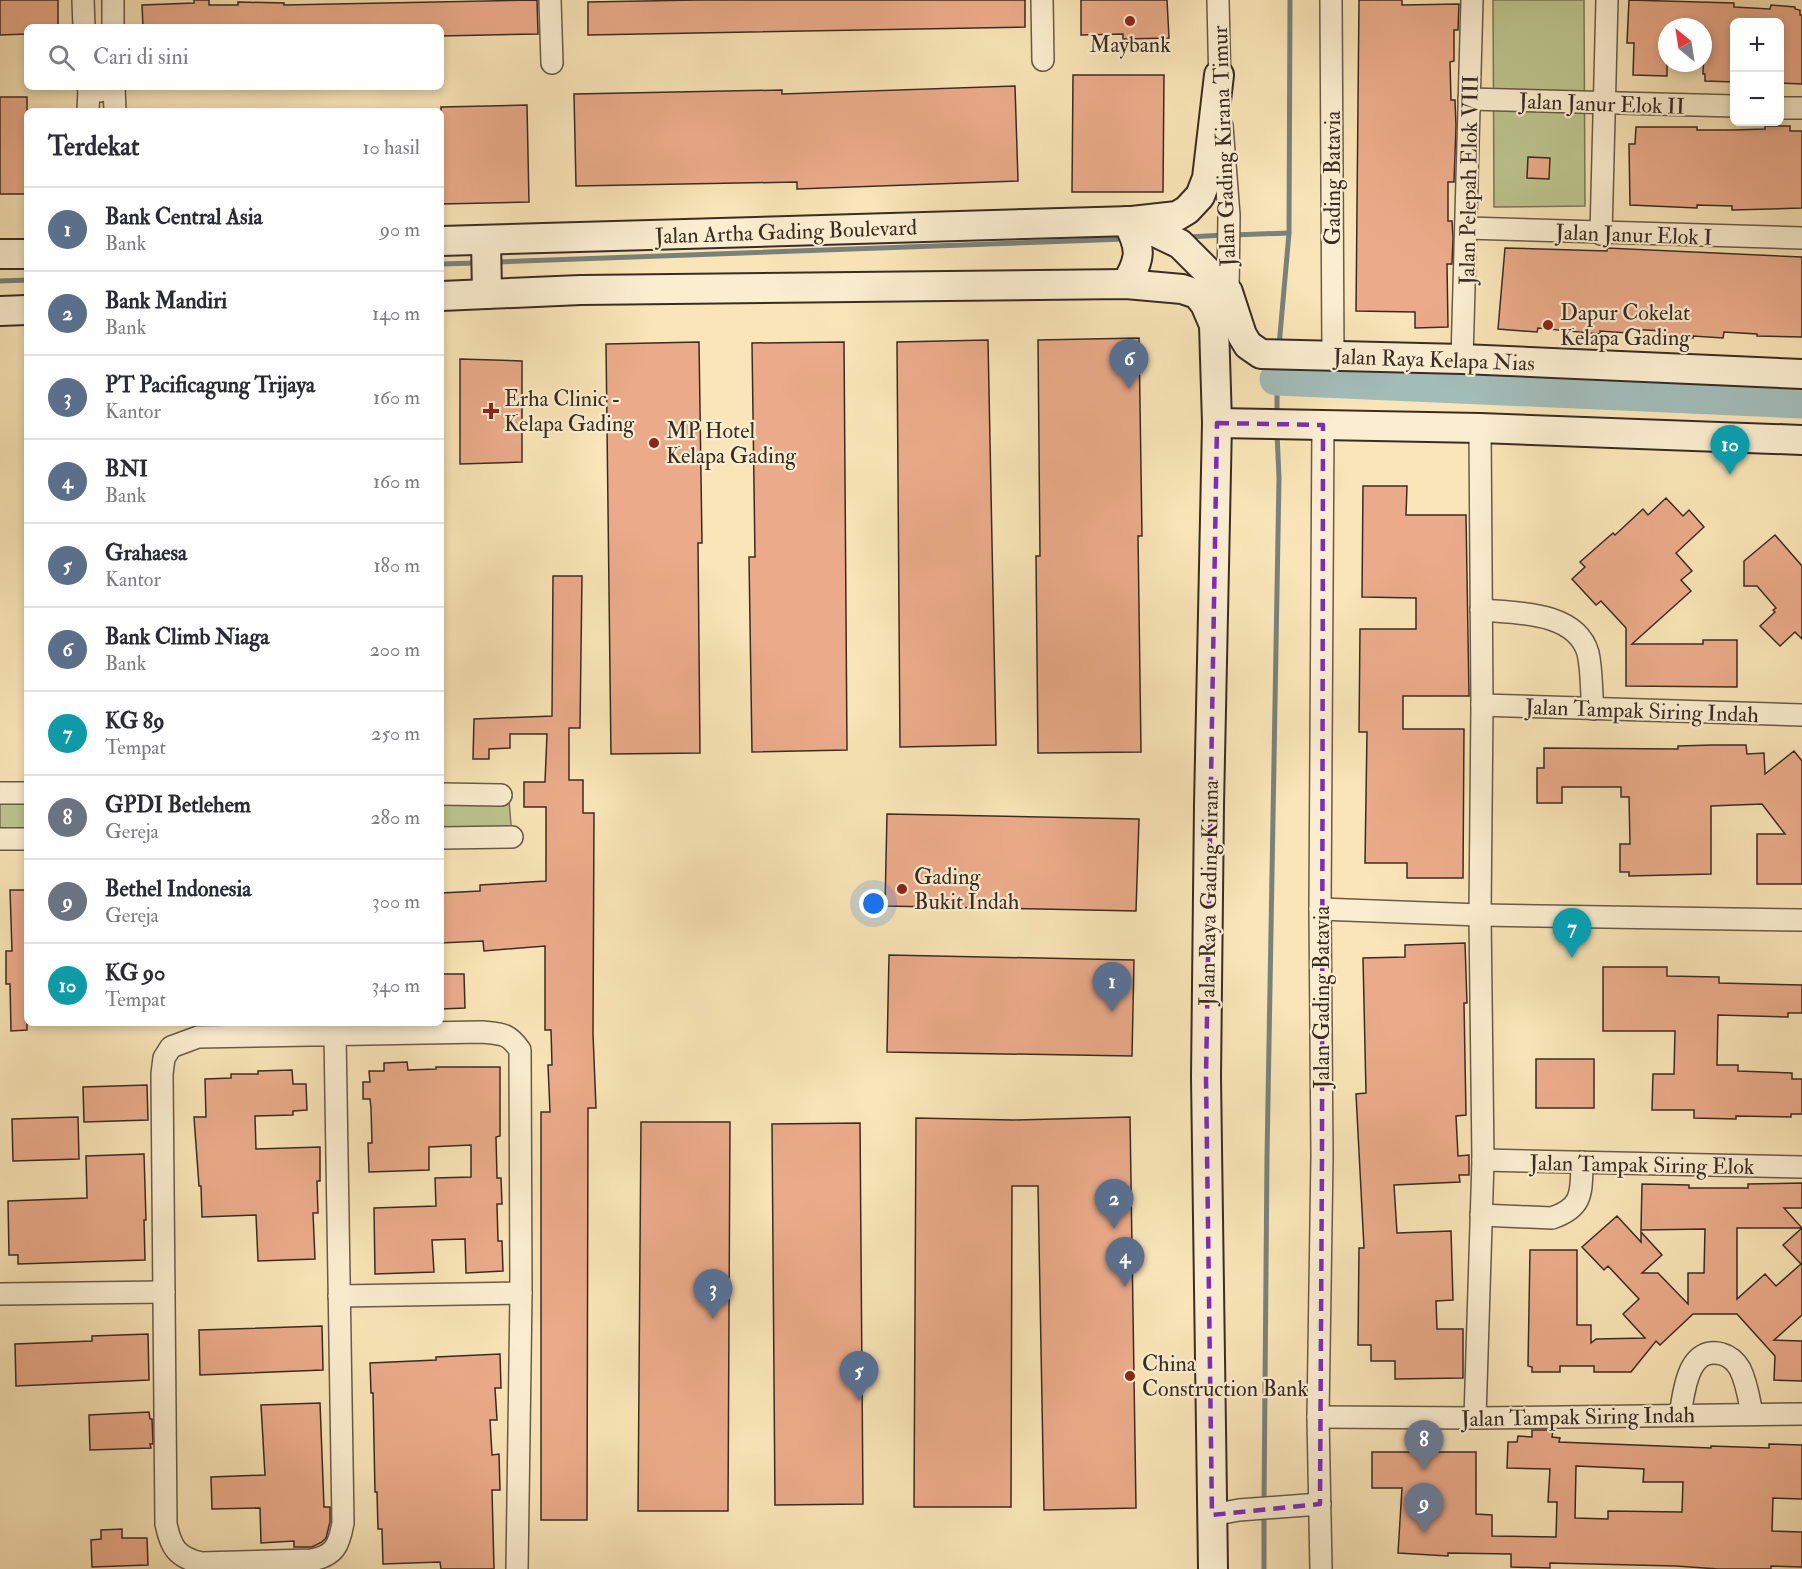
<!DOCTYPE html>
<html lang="id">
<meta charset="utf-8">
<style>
:root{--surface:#fff;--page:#f2f2f3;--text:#2b2b33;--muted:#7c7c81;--line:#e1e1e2;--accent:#7c3aed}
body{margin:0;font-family:"IM FELL Double Pica",serif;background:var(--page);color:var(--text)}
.controls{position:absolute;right:18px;top:18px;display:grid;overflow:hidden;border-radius:9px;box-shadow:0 3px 9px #0003}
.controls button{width:54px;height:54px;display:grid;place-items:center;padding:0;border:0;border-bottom:2px solid var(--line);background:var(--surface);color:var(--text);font:30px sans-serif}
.compass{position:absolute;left:1658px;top:18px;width:54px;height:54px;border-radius:50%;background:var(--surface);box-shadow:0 3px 9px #0003;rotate:330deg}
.you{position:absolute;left:874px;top:904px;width:21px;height:21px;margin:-15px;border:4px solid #fff;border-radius:50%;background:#1a73e8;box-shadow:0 0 0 9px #1a73e833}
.badge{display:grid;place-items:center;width:39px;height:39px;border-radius:50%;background:var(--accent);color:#fff;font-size:20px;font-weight:700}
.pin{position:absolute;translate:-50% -50px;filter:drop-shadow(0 2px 3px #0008)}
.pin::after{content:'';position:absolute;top:32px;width:21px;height:18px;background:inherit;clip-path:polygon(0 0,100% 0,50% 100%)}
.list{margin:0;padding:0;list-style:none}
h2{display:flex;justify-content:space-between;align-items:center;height:78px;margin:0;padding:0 24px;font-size:26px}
h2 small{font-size:20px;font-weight:400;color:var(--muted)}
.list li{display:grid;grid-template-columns:39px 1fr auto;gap:18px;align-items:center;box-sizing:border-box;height:84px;padding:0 24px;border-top:2px solid var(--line)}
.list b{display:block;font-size:22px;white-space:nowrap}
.list p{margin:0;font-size:20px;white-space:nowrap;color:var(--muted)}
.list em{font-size:20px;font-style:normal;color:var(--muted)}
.icon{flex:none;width:33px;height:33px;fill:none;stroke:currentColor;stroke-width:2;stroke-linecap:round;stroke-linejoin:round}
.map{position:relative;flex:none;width:1802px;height:1569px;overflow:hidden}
.search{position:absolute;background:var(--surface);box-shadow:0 3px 9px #0003;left:24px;top:24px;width:420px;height:66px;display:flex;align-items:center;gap:15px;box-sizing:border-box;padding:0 21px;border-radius:9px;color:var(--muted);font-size:22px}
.panel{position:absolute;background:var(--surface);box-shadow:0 3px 9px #0003;left:24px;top:108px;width:420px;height:918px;border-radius:9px}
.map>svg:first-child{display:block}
</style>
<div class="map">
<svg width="1802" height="1569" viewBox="0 0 1802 1569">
<rect width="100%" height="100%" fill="#f9e5b7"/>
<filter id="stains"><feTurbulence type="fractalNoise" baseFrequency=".00333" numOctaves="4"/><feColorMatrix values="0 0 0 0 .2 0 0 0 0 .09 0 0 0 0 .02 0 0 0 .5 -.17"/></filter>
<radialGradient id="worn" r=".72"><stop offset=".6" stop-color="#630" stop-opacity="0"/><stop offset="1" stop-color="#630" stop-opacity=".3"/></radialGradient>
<g fill="#bdc58f" stroke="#7b785a" stroke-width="1.5">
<path d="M1493 0H1584L1585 206 1494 207Z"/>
<path d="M508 788 512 837 441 838V789Z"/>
<rect x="0" y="793" width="27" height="46"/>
</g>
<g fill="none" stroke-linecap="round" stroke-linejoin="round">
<g stroke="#78827d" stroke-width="5">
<path d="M1233 235 1289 233"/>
<path d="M1188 237 1224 235"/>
<path d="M496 262 1125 239"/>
<path d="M441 264 477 263"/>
<path d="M0 281 27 280"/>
<path d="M1279 346 1289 233 1290 0"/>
<path d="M1277 415V364"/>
<path d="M1264 1504 1267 1157 1279 478 1277 433"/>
<path d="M1264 1569V1513"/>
</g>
<path stroke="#a2bcb9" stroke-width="33" d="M1276 379 1802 402"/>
</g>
<g fill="#ebab8a" stroke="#392c24" stroke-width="1.5" fill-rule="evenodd">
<path d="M0 0H58V27H27V34L0 35Z"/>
<path d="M194 0H209V5H238V2L284 3V5L537 0 538 34 441 36V27H143L142 5 194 3Z"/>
<path d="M699 0H1025V27L588 35V2Z"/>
<path d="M1081 0H1167L1169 38 1123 39V34L1081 35Z"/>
<path d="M1359 0H1402V5L1459 4 1458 30H1454V61L1450 62 1451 100H1455L1456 126 1454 182H1448V221H1452L1453 238 1452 264H1447L1448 327 1415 328V312L1356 311Z"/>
<path d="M1629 0 1734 3V7L1770 9 1771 5 1795 7V9L1800 10V15H1802V84L1779 83V22H1734V82L1705 81V74H1703L1705 27H1667V76L1633 75 1634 43H1627Z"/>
<path d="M1073 75H1164L1163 192H1072Z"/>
<path d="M1015 86 1018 181 797 189V182L576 186 574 94 782 90V94Z"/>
<rect x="0" y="97" width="27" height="97"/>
<path d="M527 105 529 202 441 204V107Z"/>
<path d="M1765 126H1790V131H1802V208L1732 210V206L1697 205V208L1630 205 1629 144H1635L1636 127H1697V130H1733L1765 129Z"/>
<path d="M1528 157 1550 158 1549 179 1527 178Z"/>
<path d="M1505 248 1607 251V248L1802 257V337L1757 336V334L1724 332 1723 338 1693 336V338L1663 336V331L1628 329V333L1600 331V334L1538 328 1537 332 1498 329Z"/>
<path d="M1139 338 1142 536H1138L1141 752 1038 753 1036 556H1040L1038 340Z"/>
<path d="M988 340 996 745 900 747 897 342Z"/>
<path d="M699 342 702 543H698L700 753 611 754 606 344Z"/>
<path d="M844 342 847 750 752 752 749 557H755L752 343Z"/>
<path d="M460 359 522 361V462L460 464Z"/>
<path d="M1363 486H1407L1406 515H1466L1469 696H1403V729H1464L1463 878H1407V863H1365L1367 732H1359L1360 629H1416V598L1362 597Z"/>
<path d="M1666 498 1683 516 1689 510 1704 527 1676 553 1692 571 1681 580 1691 591 1632 644H1703V640H1737V687L1626 686V628L1601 601 1596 605 1572 579 1585 567 1580 562 1613 533 1615 535 1643 509 1648 515Z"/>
<path d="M1775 535 1802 566V639L1795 632 1780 646 1760 626 1775 612 1773 610 1776 608 1757 586H1744V561Z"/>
<path d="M553 576H582L580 728H569V780H583V813H594L593 1034 596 1108H588L587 1520H541V1112H550L548 1065H552L551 1030H545V946L484 951 483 941 441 943V893L480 891V885L546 881V807H524V782H545L547 734H510V748L489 749V759H473L474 719 552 716Z"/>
<path d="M1712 745H1746L1747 754 1764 753 1765 774 1794 751 1802 761V884H1757V834H1785L1762 804 1711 806V874L1629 876V872H1620V844H1630L1629 797H1621V787H1562V803H1537V768H1544V748L1678 749V746Z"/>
<path d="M887 814 1139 819 1136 911 885 906Z"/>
<path d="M10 890H27V1030L11 1031 10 984H6V951H12Z"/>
<path d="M1465 943 1467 1003H1464L1466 1115 1456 1116 1458 1156 1469 1155V1175H1459L1460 1182 1394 1185 1397 1233 1451 1231 1453 1300 1436 1301 1437 1329H1463V1378L1395 1379V1361H1371V1345H1358L1359 1248H1364L1356 1094 1366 1093 1363 958 1405 957V945Z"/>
<path d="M889 955 1134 960 1132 1056 887 1052Z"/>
<path d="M1603 967H1667V976L1719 977V983L1802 985V1013H1788V1017L1718 1015 1717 1065H1738V1071L1792 1073V1079H1802V1114H1791V1117L1736 1116V1119L1694 1118V1110H1652L1653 1074H1674L1675 1031H1603Z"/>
<path d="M441 974H464L465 1008 441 1009Z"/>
<rect x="1536" y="1059" width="58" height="49"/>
<path d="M407 1062 408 1070 436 1069V1067H500V1136L496 1137 497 1178H501L502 1204H497L498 1241H502L503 1271 466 1273 465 1239 432 1240 434 1272 375 1274 374 1208 436 1206 435 1178 471 1177V1145L429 1147V1170L369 1172 368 1143H372L371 1108 370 1099H363V1082H370L369 1071H384V1063Z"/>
<path d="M292 1070 293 1084H306L307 1110 293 1111V1115L255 1116 256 1149 320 1147V1181H317L318 1213H313L315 1259 258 1261 256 1215 202 1217 201 1186H199L194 1117H206L205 1079 231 1078V1074H258V1071Z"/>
<path d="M147 1085 148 1120 84 1122 83 1087Z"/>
<path d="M78 1117 79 1159 13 1161 12 1119Z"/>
<path d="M1130 1117 1136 1508 1044 1510 1038 1186H1012L1011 1507H914L916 1118 1013 1120Z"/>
<path d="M641 1122H730L728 1511H638Z"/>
<path d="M860 1123 863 1504 775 1505 772 1124Z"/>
<path d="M144 1154 146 1220H144L145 1260 18 1264V1255H9L8 1201 87 1198 86 1156Z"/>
<path d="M1802 1183V1208H1784L1802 1228V1315L1774 1340 1802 1341V1381L1774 1380 1775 1356 1737 1314H1693L1660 1345 1656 1341 1631 1372H1594V1366H1560V1372H1532V1367L1528 1366 1530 1250H1577V1325H1591V1343L1596 1339 1645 1338 1623 1314 1639 1299 1608 1266 1604 1270 1582 1247 1617 1216 1641 1242V1232L1662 1255 1642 1273H1658L1688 1304V1273H1704L1705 1229 1641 1230 1642 1184 1689 1185V1188H1748V1184ZM1737 1228H1802L1783 1245 1801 1264 1776 1286 1765 1274 1737 1299Z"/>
<path d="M322 1326 323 1370 200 1375 199 1330Z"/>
<path d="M148 1334 149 1380 16 1386 15 1344 92 1341V1336Z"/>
<path d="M500 1354 501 1388H495L497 1420H490L492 1455 499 1454 500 1490H492L494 1569H441L440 1562 383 1564 382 1529H378L377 1492H375L373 1393H371L370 1363 436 1360V1357Z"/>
<path d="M320 1403 324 1507H330V1522L326 1538 322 1542 312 1547H294V1541L261 1543 260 1508 212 1509 211 1477 265 1475 261 1405Z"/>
<path d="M149 1412 150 1419H152L153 1444H150L151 1448 90 1450 89 1415Z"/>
<path d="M1532 1430H1553L1552 1437 1560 1438 1559 1442 1711 1448V1446L1769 1448V1444L1802 1445V1499L1773 1498 1772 1531 1802 1532V1567L1771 1566V1569H1718L1676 1566 1550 1563V1568L1511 1567V1554L1448 1553V1556L1398 1553 1402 1488H1372V1452H1476V1514L1492 1515V1536L1556 1537 1557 1502H1548L1550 1469 1507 1468 1508 1442H1517L1518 1436 1532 1437ZM1576 1466 1644 1469 1643 1482H1683L1682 1512 1608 1511V1519L1575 1518Z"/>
<path d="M122 1529V1538H147L148 1565 92 1567 91 1540 101 1539V1530Z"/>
</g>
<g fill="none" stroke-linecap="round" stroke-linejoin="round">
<g stroke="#695a49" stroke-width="24">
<g id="street">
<path d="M83 0 84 27"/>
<path d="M113 0V27"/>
<path d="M550 0 552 63"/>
<path d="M1042 0 1043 60"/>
<path d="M1218 0 1220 89"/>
<path d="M1331 0 1333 355"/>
<path d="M88 87 100 91 113 87"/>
<path d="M114 87 115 111"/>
<path d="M1469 99 1734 106"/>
<path d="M1780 108H1802"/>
<path d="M88 111 89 88"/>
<path d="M1222 126 1229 215 1228 292"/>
<path d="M1467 228 1802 238"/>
<path d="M1601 234 1607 0"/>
<path d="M1462 359 1472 0"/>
<path d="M1481 610C1515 613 1576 611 1588 653 1592 670 1591 691 1593 709"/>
<path d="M1482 705 1802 715"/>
<path d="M0 793H27"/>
<path d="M441 794 501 795"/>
<path d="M441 838 512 837"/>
<path d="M0 839H27"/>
<path d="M1320 909 1480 915 1802 920"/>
<path d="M335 1023V1035L343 1523C339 1545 335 1556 311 1560L201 1563C177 1557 171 1548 166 1524L162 1074 164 1058 171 1047 198 1037 482 1032C502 1034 508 1033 520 1050L521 1293 517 1569"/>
<path d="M1483 1160 1802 1167"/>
<path d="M1481 1215 1552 1218C1584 1207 1581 1192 1582 1162"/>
<path d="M0 1294 164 1292"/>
<path d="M339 1296 521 1293"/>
<path d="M1680 1415C1684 1393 1687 1345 1722 1354 1729 1356 1736 1362 1740 1369 1747 1383 1749 1399 1752 1414"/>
<path d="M1318 1417 1475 1418 1802 1414"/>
<path d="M1475 1418 1483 1160 1480 915 1482 705 1480 428"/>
<path d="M1212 1515 1239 1510 1320 1504"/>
<path d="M1321 1569 1318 1417 1322 1156 1320 909 1323 425"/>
</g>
</g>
<g stroke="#392c24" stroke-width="32">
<g id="secondary">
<path d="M1132 221 1180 244 1228 292 1242 335 1248 345 1261 354 1462 359 1802 374"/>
<path d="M486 240 487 294"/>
<path d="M441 241 1132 221 1177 216 1187 210 1200 196 1207 178 1219 75"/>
<path d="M0 254H27"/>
<path d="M1126 284C1142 257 1141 248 1127 221"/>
<path d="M441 296 581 290 1126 284 1182 289 1197 294 1205 304 1214 325 1217 423 1209 805 1206 1077 1213 1569"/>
<path d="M0 311 27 310"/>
<path d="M1217 423 1480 428 1802 440"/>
</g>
</g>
<use href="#street" stroke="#fbeed0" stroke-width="21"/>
<use href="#secondary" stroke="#fbeed0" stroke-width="28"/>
</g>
<path fill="none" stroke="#7b2cbf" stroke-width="4.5" stroke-dasharray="12 8" stroke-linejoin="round" d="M1217 423 1323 425 1322 1156 1320 1504 1212 1515 1206 1077Z"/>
<g fill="#8f2418" stroke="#fbeed0" stroke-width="2">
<circle cx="1130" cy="21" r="6"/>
<circle cx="1548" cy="325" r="6"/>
<path d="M488 402h6v6h6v6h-6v6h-6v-6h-6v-6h6z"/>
<circle cx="654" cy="443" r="6"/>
<circle cx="902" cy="889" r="6"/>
<circle cx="1130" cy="1376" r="6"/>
</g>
<g text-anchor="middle" stroke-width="4.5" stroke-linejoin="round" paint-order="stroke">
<g font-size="22" fill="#392c24" stroke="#fbeed0" text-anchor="start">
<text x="1130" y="52" text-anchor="middle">Maybank</text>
<text x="1560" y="320">Dapur Cokelat<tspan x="1560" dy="25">Kelapa Gading</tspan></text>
<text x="504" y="406">Erha Clinic -<tspan x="504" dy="25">Kelapa Gading</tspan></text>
<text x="666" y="438">MP Hotel<tspan x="666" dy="25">Kelapa Gading</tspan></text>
<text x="914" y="884">Gading<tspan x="914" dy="25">Bukit Indah</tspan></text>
<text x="1142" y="1371">China<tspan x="1142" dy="25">Construction Bank</tspan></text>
</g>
<g font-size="22" fill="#392c24" stroke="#fbeed0">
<text transform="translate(1602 103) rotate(2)" y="8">Jalan Janur Elok II</text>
<text transform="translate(1223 146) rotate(-92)" y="8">Jalan Gading Kirana Timur</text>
<text transform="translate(1332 178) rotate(-90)" y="8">Gading Batavia</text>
<text transform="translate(1468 180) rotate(-89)" y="8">Jalan Pelepah Elok VIII</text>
<text transform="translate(786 231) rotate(-2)" y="8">Jalan Artha Gading Boulevard</text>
<text transform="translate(1634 234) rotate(2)" y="8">Jalan Janur Elok I</text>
<text transform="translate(1434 359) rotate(2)" y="8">Jalan Raya Kelapa Nias</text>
<text transform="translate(1642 710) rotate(2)" y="8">Jalan Tampak Siring Indah</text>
<text transform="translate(1208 893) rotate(-89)" y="8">Jalan Raya Gading Kirana</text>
<text transform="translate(1321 997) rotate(-90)" y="8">Jalan Gading Batavia</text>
<text transform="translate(1642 1164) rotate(1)" y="8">Jalan Tampak Siring Elok</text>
<text transform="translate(1578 1416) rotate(-1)" y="8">Jalan Tampak Siring Indah</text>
</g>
</g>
<rect width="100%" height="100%" filter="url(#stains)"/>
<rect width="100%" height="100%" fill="url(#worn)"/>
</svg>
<div class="controls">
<button>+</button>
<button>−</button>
</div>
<svg class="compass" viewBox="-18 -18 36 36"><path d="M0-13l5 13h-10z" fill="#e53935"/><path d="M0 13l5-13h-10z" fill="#7c7c81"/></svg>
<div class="you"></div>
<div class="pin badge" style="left:1112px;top:1012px;background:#5c6f8a">1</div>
<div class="pin badge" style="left:1114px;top:1229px;background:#5c6f8a">2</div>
<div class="pin badge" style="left:713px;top:1319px;background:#5c6f8a">3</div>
<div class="pin badge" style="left:1125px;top:1287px;background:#5c6f8a">4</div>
<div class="pin badge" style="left:859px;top:1401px;background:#5c6f8a">5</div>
<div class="pin badge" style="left:1129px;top:389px;background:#5c6f8a">6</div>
<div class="pin badge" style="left:1572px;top:958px;background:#0f9aa8">7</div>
<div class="pin badge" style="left:1424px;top:1470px;background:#6b7280">8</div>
<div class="pin badge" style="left:1424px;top:1533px;background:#6b7280">9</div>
<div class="pin badge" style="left:1730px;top:475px;background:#0f9aa8">10</div>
<div class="search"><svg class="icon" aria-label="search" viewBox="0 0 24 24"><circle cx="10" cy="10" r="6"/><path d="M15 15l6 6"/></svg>Cari di sini</div>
<section class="panel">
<h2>Terdekat<small>10 hasil</small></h2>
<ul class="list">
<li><span class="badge" style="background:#5c6f8a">1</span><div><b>Bank Central Asia</b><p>Bank</p></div><em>90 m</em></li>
<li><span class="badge" style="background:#5c6f8a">2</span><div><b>Bank Mandiri</b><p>Bank</p></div><em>140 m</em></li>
<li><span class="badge" style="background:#5c6f8a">3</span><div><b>PT Pacificagung Trijaya</b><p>Kantor</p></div><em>160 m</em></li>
<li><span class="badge" style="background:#5c6f8a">4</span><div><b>BNI</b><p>Bank</p></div><em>160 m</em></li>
<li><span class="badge" style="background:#5c6f8a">5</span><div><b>Grahaesa</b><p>Kantor</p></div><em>180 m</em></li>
<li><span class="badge" style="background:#5c6f8a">6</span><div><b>Bank Climb Niaga</b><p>Bank</p></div><em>200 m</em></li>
<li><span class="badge" style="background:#0f9aa8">7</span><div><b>KG 89</b><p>Tempat</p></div><em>250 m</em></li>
<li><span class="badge" style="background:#6b7280">8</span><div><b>GPDI Betlehem</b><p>Gereja</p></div><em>280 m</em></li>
<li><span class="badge" style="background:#6b7280">9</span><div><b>Bethel Indonesia</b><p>Gereja</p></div><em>300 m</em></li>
<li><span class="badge" style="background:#0f9aa8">10</span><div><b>KG 90</b><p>Tempat</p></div><em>340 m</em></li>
</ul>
</section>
</div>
